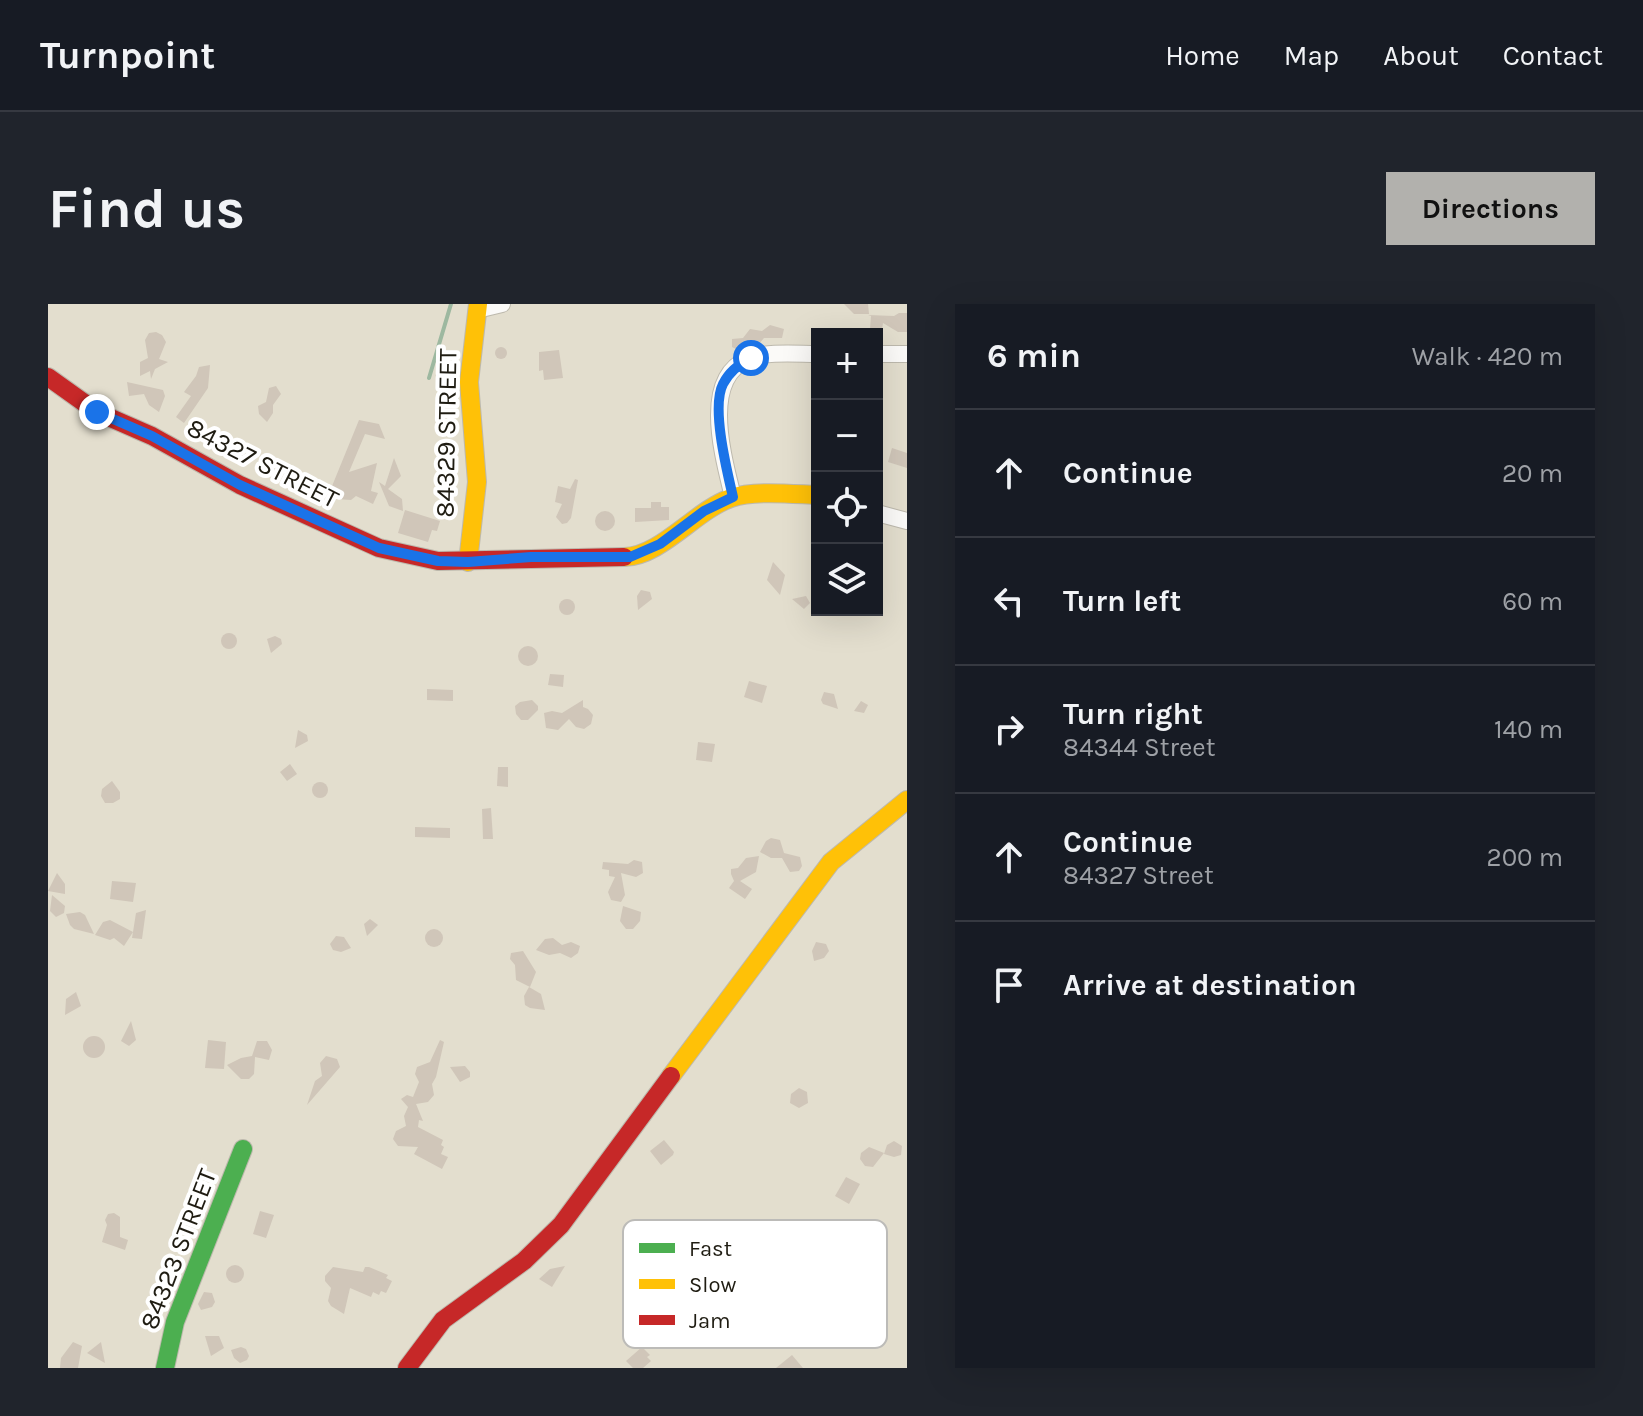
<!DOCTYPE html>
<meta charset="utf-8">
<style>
:root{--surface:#171b24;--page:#20242c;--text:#f1f3f6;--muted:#9ea1a6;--line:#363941;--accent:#b2b1ad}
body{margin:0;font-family:Karla,sans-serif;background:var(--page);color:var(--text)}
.controls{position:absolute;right:24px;top:24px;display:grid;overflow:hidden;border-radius:0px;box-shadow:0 8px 32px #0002}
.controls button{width:72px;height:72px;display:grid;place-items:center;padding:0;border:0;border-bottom:2px solid var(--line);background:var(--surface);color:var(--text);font:40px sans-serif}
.stop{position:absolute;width:24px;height:24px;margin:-18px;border:6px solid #1a73e8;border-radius:50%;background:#fff}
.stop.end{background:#1a73e8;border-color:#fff;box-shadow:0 2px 8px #0008}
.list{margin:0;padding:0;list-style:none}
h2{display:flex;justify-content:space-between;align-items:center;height:104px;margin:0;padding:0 32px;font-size:34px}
h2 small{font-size:26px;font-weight:400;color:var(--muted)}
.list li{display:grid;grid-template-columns:52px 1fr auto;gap:24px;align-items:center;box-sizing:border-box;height:128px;padding:0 32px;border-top:2px solid var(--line)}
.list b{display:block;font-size:30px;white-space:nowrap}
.list p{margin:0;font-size:26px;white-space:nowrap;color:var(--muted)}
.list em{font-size:26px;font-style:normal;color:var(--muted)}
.icon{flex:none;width:44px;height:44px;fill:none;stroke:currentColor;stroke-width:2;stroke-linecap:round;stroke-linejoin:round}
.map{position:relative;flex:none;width:859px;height:1064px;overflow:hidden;border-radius:0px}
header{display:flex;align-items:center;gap:48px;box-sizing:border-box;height:112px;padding:0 40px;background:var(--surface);border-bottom:2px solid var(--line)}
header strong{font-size:38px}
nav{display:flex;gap:44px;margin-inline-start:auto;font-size:28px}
.intro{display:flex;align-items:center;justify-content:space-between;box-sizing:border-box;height:192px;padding:0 48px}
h1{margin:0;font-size:56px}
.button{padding:20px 36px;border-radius:0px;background:var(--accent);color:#111;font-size:28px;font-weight:700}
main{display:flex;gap:48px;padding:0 48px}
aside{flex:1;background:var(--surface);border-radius:0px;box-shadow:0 8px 32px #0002}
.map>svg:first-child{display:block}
</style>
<header>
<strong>Turnpoint</strong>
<nav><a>Home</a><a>Map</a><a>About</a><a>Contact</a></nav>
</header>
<div class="intro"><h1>Find us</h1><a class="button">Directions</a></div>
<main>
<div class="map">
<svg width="859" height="1064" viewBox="0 0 859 1064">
<rect width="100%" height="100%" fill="#e3dece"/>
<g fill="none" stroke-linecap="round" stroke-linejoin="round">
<path stroke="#9db8a0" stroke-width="4" d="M381 74 403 0"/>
</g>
<g fill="#d0c6b9">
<path d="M796 0H820L821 10H806Z"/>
<path d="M851 9H859V28H850L835 19 834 26 822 25 823 12 820 11 846 12Z"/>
<path d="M722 21 736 25 734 34H716L710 41H697L690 46 684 43V35L695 34 702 25 714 27Z"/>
<path d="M108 28 114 31 118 38 111 55 120 58 107 65 103 75 102 67 92 72V58L100 54 97 36 101 29Z"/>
<circle cx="453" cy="49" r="6"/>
<path d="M511 46 515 74 496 76 495 66 491 67V48Z"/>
<path d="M162 61 160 84 136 119 128 113 143 92 136 88 148 72 151 63Z"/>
<path d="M79 78 115 86 117 92 111 108 101 101 96 90 81 92Z"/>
<path d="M228 82 233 90 225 101V109L219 118 211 110 210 102 218 98 221 84Z"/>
<path d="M311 116 331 120 337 135 317 130 301 168 329 159 323 187 330 189 325 200 308 192 303 196 289 195 282 187Z"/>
<path d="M844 144 859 149V164L840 158Z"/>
<path d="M346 154 353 172 340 185 354 195 355 207 341 202 331 178 337 182Z"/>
<path d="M527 175 530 176 523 214 519 219 514 220 508 213 514 200 507 198 510 182 522 185Z"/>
<path d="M603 198H613V203H621V216L587 218V204H603Z"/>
<path d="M357 206 392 217 389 227 384 226 380 238 350 229Z"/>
<circle cx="557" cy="217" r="10"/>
<path d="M725 258 737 271 732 291 719 276Z"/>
<path d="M593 286 602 288 604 295 590 306 589 292Z"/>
<path d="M758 292 762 299 756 305 744 295Z"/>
<circle cx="519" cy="303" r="8"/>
<circle cx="181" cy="337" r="8"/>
<path d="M227 332 233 335 234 340 223 349 219 335Z"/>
<circle cx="480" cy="352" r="10"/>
<path d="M502 370 516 371 515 383 500 381Z"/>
<path d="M701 377 719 382 714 399 696 393Z"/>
<path d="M379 385 405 386V397L379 396Z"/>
<path d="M776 388 786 390 790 405 775 400 773 396Z"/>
<path d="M484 396 490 402V406L480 416H473L468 410 467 402 472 398Z"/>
<path d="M535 396V403L540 405 545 411 543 420 536 425 528 423 521 415 510 426 498 424 496 409 504 407 514 409Z"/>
<path d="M813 397 820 401 816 409 806 407Z"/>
<path d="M250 426 259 431 260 437 247 444Z"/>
<path d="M650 438 667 440 664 458 648 456Z"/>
<path d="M242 460 249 470 239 477 232 468Z"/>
<path d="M450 463H460V483L449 482Z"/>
<path d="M64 477 72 488V495L65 499H57L53 492 54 485Z"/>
<circle cx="272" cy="486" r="8"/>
<path d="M443 504 445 535H435L434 505Z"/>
<path d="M367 523 402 524V534L367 533Z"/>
<path d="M723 534 732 536 736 549 752 553 754 562 751 567 742 568 734 554H723L712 548 718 537Z"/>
<path d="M711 552 708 568 692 577 704 585 697 595 681 584 686 577 683 570V565L690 564 698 554Z"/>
<path d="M586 556 594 558 595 569 588 573 573 569 577 591 573 598 563 596 560 588 567 573 561 572V566L554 565 555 558 580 560Z"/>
<path d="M9 569 17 580V590L0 587Z"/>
<path d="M64 577 88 579 85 598 62 595Z"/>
<path d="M4 591 17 602 16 609 8 613 2 607Z"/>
<path d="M575 602 593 608 592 617 585 625H578L572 617Z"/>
<path d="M98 606 94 635 84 634 85 628 76 642 66 634 62 636 47 631 55 618 62 616 85 628 88 609Z"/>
<path d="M32 608 37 611 46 630 26 625 22 621 18 610Z"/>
<path d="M322 615 330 621 319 632 316 620Z"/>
<circle cx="386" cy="634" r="9"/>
<path d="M288 632 296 633 303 644 293 648 285 646 282 640Z"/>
<path d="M505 634 514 641 523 638 532 642 530 649 523 654 512 649 501 651 488 646 497 635Z"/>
<path d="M768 638 778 640 781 647 776 654 766 657 764 647Z"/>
<path d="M475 647 488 668 482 683 468 676 467 661 462 655 463 649Z"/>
<path d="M481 683 493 690 497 706 482 704 477 701 476 692Z"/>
<path d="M28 688 33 702 17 711 18 695Z"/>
<path d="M83 717 88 736 81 742 73 737Z"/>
<circle cx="46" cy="743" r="11"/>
<path d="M160 736 178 738 176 765 157 764Z"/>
<path d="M392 736 396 738 388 773 384 780 386 791 380 798 368 800 375 817 371 816 370 823 395 836 393 841 396 843 393 850 400 853 394 865 366 850 370 843 350 842 345 835 348 827 358 822 356 812 360 803 353 795 359 791 365 793 371 778 367 770 369 763 382 758Z"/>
<path d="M209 737H219L224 746 221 756 207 753 206 770 201 775H193L179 761 193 754 204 752Z"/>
<path d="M278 752 289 755 292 763 259 801 267 777 274 772 272 759Z"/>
<path d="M417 762 422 768V773L412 778 402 763Z"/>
<path d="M751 784 759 788 760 799 751 804 742 799 743 790Z"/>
<path d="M616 836 626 848 625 851 613 861 602 847Z"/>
<path d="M846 837 854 842 853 851 846 853 836 850 839 841Z"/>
<path d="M821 843 836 849 825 863 817 862 812 855 813 849Z"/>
<path d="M798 873 812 880 801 900 787 892Z"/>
<path d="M212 907 226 911 218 934 205 930Z"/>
<path d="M66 909 72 913V933L80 936 77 946 54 938 59 921 57 916 60 910Z"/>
<circle cx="187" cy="970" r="9"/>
<path d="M517 962 504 983 491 975 502 965Z"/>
<path d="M285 963 315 968 317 963H321L340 971 338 974 344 977 338 989 333 987 331 991 325 988 323 993 302 984 296 1010 283 1002 280 997 283 984 277 977V972Z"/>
<path d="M156 988 164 989 167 998 164 1003 153 1006 150 1000Z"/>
<path d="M157 1032H171L176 1044 163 1052Z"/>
<path d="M25 1038 34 1042 30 1064H12L13 1054Z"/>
<path d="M53 1038 57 1059 39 1049Z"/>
<path d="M193 1043 198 1045 201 1052 199 1056 192 1059 186 1054 183 1046Z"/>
<path d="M594 1043 602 1051 599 1053 603 1057 595 1064H585L578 1057Z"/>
<path d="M744 1051 755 1064H728Z"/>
</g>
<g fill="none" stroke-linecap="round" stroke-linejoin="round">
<g stroke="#bdb9ad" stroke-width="18">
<g id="street">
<path d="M429 6 454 0"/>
<path d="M829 50H859"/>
<path d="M685 193C676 155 652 75 700 55 720 47 748 50 769 50"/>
<path d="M829 209 859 217"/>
</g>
</g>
<g stroke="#bdb9ad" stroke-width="20">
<path id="fast" d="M117 1064 127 1018 195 845"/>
</g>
<g stroke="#bdb9ad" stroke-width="20">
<g id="slow">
<path d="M576 253C612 253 648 206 683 194 706 186 744 190 769 191"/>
<path d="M420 258 429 178 421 78 430 0"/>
<path d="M623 772 783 558 859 496"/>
</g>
</g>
<g stroke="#bdb9ad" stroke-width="20">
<g id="jam">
<path d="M0 73 49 108 104 132 192 181 331 244 390 257 576 253"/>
<path d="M359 1064 395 1016 476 957 513 921 623 772"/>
</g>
</g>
<use href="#street" stroke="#fbfaf8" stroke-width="16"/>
<use href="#fast" stroke="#4caf50" stroke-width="18"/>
<use href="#slow" stroke="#ffc107" stroke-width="18"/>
<use href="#jam" stroke="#c62828" stroke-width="18"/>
</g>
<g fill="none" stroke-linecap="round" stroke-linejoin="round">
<path stroke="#1a73e8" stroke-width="10" d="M49 108 104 132 192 181 331 244 390 257 420 258 483 253H582L612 240 656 207 685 193C679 167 663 103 675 80 681 68 691 60 703 54"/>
</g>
<g text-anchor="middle" stroke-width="8" stroke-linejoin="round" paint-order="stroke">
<g font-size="26" fill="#1f1c12" stroke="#fff">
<text transform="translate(398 129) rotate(-89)" y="9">84329 STREET</text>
<text transform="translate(215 159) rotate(27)" y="9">84327 STREET</text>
<text transform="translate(130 945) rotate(-69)" y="9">84323 STREET</text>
</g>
</g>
<rect x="575" y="916" width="264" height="128" rx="12" fill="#fff" stroke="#bcbbb8" stroke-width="2"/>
<rect x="591" y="939" width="36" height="10" fill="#4caf50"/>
<rect x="591" y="975" width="36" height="10" fill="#ffc107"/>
<rect x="591" y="1011" width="36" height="10" fill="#c62828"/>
<g font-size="22" fill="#1f1c12">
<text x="641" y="952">Fast</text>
<text x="641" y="988">Slow</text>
<text x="641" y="1024">Jam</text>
</g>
</svg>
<div class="controls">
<button>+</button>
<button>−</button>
<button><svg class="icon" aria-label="locate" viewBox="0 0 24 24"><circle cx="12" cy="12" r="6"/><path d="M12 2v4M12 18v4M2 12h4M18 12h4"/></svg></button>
<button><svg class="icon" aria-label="layers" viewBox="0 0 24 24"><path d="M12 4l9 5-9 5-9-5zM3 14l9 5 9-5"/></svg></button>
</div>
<div class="stop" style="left:703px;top:54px"></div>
<div class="stop end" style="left:49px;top:108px"></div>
</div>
<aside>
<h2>6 min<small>Walk · 420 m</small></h2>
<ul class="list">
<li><svg class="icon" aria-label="ahead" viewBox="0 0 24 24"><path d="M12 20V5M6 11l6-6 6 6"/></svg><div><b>Continue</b></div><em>20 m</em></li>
<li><svg class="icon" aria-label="left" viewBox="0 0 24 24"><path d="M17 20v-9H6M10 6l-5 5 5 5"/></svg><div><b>Turn left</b></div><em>60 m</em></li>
<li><svg class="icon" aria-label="right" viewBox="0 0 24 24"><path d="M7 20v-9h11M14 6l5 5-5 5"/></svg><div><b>Turn right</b><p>84344 Street</p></div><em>140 m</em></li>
<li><svg class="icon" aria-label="ahead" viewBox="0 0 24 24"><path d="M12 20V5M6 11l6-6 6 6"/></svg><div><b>Continue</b><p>84327 Street</p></div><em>200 m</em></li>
<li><svg class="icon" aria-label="arrive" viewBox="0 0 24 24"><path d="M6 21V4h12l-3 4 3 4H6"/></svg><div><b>Arrive at destination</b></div></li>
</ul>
</aside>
</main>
